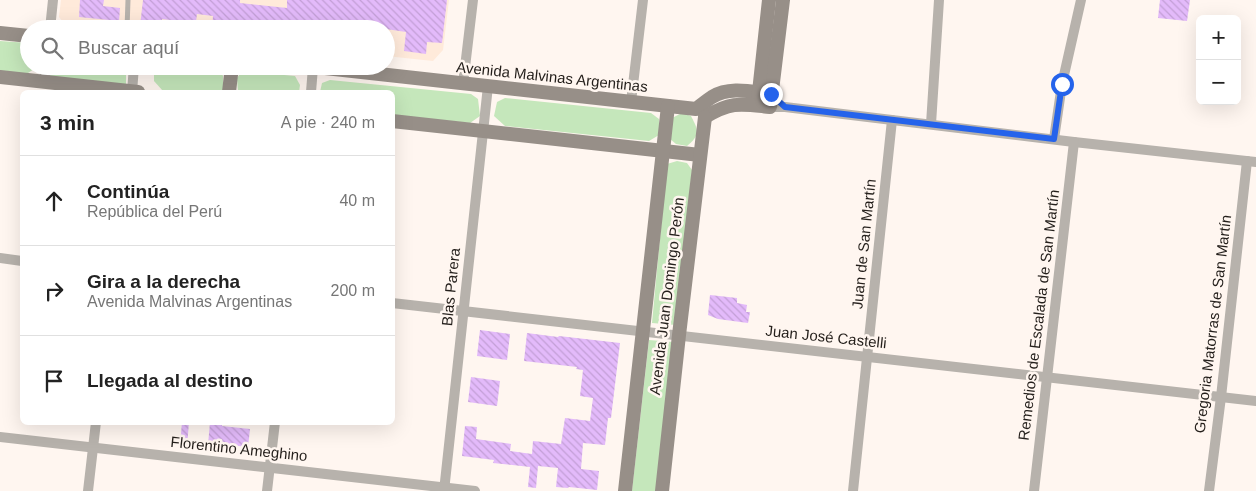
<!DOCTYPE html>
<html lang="es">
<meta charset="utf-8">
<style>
:root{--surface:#fff;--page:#f2f2f2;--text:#222;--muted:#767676;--line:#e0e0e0}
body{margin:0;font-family:Helvetica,sans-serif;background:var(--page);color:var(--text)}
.controls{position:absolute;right:15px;top:15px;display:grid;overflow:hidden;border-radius:8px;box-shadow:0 5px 20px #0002}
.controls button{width:45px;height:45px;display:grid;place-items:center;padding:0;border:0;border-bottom:1px solid var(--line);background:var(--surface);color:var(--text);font:25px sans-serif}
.stop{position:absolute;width:15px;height:15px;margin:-11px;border:4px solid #2563eb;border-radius:50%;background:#fff}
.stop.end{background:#2563eb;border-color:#fff;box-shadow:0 1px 5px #0008}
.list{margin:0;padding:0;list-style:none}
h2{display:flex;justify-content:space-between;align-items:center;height:65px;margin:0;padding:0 20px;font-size:21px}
h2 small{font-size:16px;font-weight:400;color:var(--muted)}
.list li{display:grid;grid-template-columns:32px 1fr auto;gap:15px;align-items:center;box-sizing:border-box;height:90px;padding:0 20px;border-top:1px solid var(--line)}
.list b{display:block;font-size:19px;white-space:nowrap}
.list p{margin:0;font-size:16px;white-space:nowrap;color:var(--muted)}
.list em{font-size:16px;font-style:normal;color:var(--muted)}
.icon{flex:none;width:28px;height:28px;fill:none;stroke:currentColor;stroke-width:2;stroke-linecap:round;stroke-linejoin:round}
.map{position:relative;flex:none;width:1256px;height:491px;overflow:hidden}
.search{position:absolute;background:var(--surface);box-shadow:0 5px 20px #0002;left:20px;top:20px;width:375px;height:55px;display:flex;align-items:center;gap:12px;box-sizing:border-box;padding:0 18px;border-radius:28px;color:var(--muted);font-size:19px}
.panel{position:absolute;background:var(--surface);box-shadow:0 5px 20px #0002;left:20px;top:90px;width:375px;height:335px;border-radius:8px}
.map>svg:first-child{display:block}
</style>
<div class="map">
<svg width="1256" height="491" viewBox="0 0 1256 491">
<defs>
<pattern id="building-back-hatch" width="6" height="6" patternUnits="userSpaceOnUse" patternTransform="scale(1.25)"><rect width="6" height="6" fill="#e3bafa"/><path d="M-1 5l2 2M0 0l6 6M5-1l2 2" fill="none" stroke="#c39fd6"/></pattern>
</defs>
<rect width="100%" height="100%" fill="#fff6f0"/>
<path fill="#ffeada" d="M61 0H449L443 50 433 61 386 56V29H124L63 22 59 17Z"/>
<g fill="#c5e7bb">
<path d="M0 41 29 43V66H34V69L25 75 0 72Z"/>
<path d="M49 66H126V86L48 78Z"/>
<path d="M156 66H218L223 76V91L220 92H180L163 91 154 81V68Z"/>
<path d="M242 71 295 76 300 85 299 92H238L237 78Z"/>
<path d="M330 80 471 94 478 99 480 116 470 123 393 115 392 92H320L322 83Z"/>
<path d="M505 98 651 113 659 119V135L649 141 505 126 494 116 497 102Z"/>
<path d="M682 113 691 116C699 131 700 135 687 146L676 144 669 138 672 118Z"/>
<path d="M677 161 687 163 692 170 676 325 652 323 667 164Z"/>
<path d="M649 340 673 342 656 491H632Z"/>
</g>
<g fill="url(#building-back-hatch)">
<path d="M80 0H104L103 6 120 8 119 21 79 17Z"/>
<path d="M143 0H240V3L287 8V0H447L442 43 427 42 426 54 404 51 406 32 386 29 360 26V29H212L213 16 197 14 195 29 177 28 178 21 162 19 161 28 140 26Z"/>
<path d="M1160 0H1190L1187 21 1158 18Z"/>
<path d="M710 295 737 298V303L747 305 746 312H750L748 323 718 319 708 315Z"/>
<path d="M480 330 510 334 507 360 477 356Z"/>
<path d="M527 333 558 337 559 336 620 343 611 418H608L605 445 583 443 581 469 599 471 597 490 569 487 568 488 556 487 558 468 538 466 536 488 528 487 530 467 493 463 494 460 462 456 465 426 477 427 476 439 511 444 510 451 532 454 533 441 561 444 565 418 590 421 593 398 580 396 583 370 576 369 577 367 524 361Z"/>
<path d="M471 377 500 381 497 406 468 402Z"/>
<path d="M182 422H189L187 446 180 445Z"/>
<path d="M210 422H222V426L250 429 248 447 220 444V446L208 445Z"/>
</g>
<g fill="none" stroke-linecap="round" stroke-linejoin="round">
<path stroke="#b7b2ac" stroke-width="5" d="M127 29 128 0"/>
<g stroke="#b7b2ac" stroke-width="10">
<path d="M50 29 53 0"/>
<path d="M44 82 46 66"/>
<path d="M463 84 473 0"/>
<path d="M132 92 134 66"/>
<path d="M311 92 313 67"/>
<path d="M631 102 643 0"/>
<path d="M770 107H785L1074 142 1256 162"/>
<path d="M931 124 939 0"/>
<path d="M1054 139 1062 84 1081 0"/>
<path d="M0 258 22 261"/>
<path d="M392 303 1256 401"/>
<path d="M0 437 475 491"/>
<path d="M88 491 96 422"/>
<path d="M267 491 275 422"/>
<path d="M444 491 488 86"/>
<path d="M853 491 892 120"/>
<path d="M1034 491 1074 142"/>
<path d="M1209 491 1221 397 1247 161"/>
</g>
<g stroke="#978f88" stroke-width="14">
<path d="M0 33 29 36"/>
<path d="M307 66 696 109C701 105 706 101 712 97 730 86 752 92 771 94"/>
<path d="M0 77 138 92"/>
<path d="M229 92 232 66"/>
<path d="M758 101 769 0"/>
<path d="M705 117C732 101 741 104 770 107L783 0"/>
<path d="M392 121 700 155"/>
<path d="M625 491 668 106"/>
<path d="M662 491 679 335 705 117"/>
</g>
</g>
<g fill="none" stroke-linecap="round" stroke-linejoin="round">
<path stroke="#2563eb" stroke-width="6" d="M771 94 785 107 1054 139 1062 84"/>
</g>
<g text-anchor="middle" stroke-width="5" stroke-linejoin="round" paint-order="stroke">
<g font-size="15" fill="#241f1b" stroke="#fff6f0">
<text transform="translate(552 77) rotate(6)" y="5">Avenida Malvinas Argentinas</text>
<text transform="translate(864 244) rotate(-84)" y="5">Juan de San Martín</text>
<text transform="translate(451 287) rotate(-84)" y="5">Blas Parera</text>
<text transform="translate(667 296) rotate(-83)" y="5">Avenida Juan Domingo Perón</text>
<text transform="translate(1039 315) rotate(-83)" y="5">Remedios de Escalada de San Martín</text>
<text transform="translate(1213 324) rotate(-83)" y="5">Gregoria Matorras de San Martín</text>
<text transform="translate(826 337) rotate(6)" y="5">Juan José Castelli</text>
<text transform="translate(239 449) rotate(6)" y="5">Florentino Ameghino</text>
</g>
</g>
</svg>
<div class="controls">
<button>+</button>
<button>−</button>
</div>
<div class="stop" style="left:1062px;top:84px"></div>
<div class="stop end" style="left:771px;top:94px"></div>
<div class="search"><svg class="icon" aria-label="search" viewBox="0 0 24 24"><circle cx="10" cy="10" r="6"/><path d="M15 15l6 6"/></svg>Buscar aquí</div>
<section class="panel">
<h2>3 min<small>A pie · 240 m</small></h2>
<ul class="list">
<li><svg class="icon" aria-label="ahead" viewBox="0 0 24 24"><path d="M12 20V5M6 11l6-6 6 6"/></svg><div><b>Continúa</b><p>República del Perú</p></div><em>40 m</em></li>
<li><svg class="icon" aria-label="right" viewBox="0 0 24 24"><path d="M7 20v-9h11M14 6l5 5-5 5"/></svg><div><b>Gira a la derecha</b><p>Avenida Malvinas Argentinas</p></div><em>200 m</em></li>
<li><svg class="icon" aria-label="arrive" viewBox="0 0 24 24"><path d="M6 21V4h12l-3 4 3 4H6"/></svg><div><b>Llegada al destino</b></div></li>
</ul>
</section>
</div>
